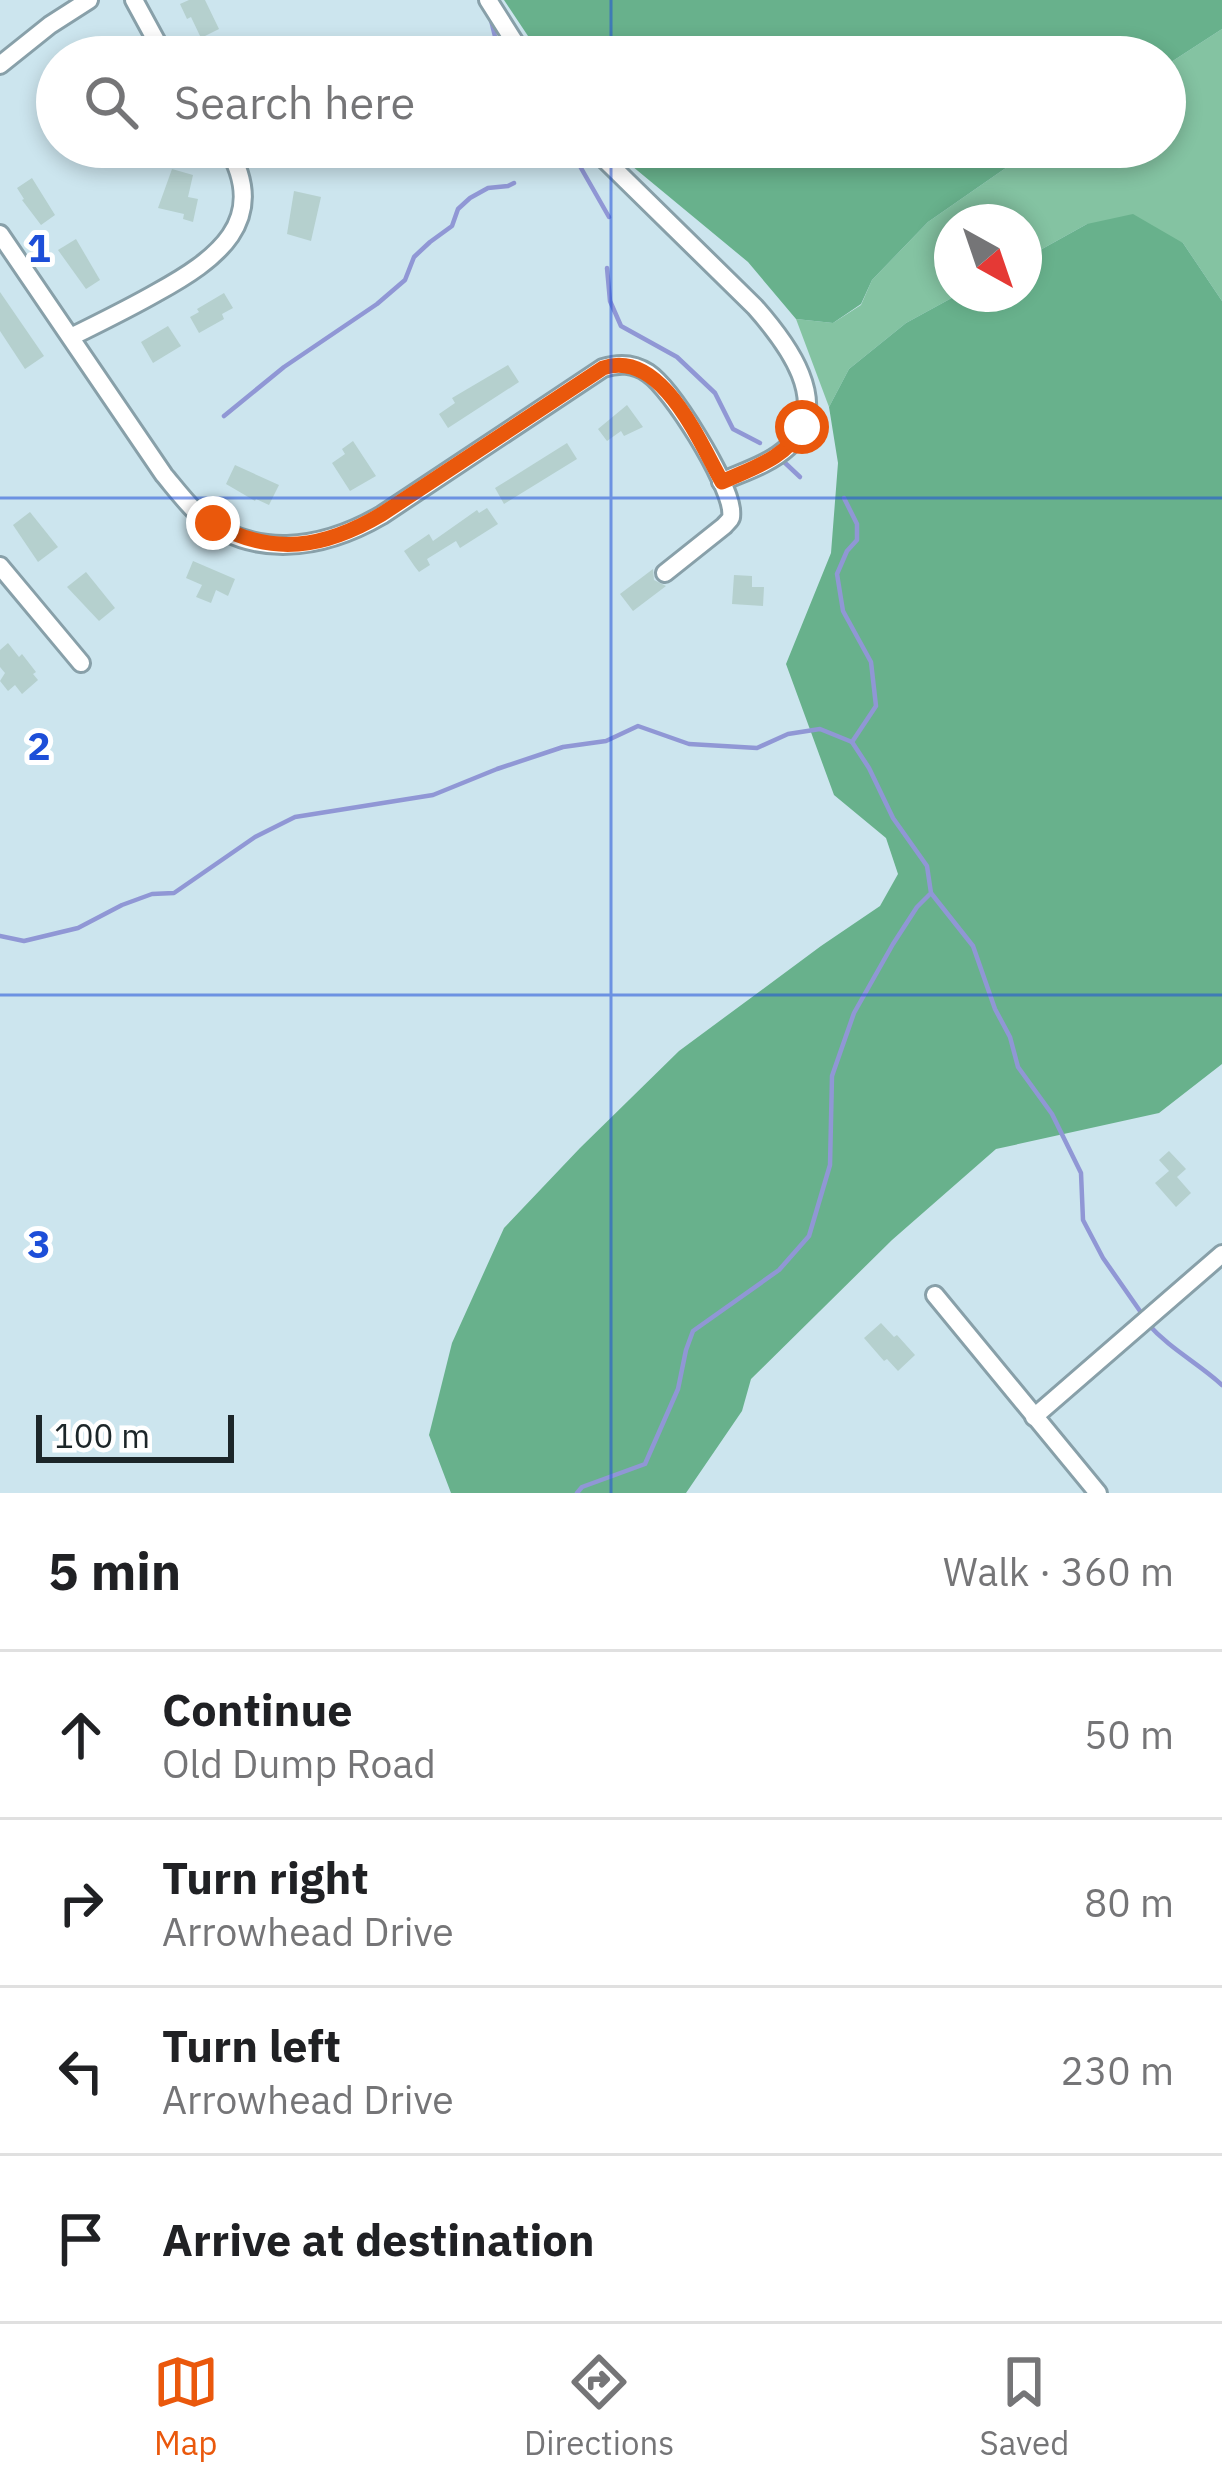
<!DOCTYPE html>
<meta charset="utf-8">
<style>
:root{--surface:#fff;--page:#f6f6f6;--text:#202124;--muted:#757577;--line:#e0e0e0;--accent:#ea580c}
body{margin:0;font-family:"IBM Plex Sans",sans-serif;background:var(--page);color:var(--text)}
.compass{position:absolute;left:934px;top:204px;width:108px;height:108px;border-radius:50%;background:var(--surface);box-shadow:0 6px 18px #0003;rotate:140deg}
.scale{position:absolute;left:36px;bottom:30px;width:198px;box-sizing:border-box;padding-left:12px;border:6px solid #1c2629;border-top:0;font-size:33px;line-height:42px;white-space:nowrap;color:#1c2629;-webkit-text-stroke:9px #fff;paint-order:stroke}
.stop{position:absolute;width:36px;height:36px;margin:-27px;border:9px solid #ea580c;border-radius:50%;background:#fff}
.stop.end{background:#ea580c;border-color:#fff;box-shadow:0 3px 12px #0008}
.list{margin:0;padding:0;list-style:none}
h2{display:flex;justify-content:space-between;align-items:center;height:156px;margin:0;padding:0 48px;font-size:51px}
h2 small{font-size:39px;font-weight:400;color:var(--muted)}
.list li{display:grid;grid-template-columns:78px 1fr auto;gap:36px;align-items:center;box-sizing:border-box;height:168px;padding:0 48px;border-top:3px solid var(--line)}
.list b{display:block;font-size:45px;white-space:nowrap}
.list p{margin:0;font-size:39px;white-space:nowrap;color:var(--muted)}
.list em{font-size:39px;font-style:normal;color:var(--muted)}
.icon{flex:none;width:66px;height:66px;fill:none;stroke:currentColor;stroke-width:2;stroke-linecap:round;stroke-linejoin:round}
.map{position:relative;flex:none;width:1222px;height:1493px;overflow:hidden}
.search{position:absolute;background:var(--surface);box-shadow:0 6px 18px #0003;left:36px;right:36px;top:36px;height:132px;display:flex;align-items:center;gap:30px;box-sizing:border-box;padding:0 42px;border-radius:66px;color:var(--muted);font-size:45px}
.sheet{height:828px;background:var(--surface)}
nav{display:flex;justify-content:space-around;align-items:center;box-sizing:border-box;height:168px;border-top:3px solid var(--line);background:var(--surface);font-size:33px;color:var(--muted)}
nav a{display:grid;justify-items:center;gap:6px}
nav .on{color:var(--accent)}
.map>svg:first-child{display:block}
</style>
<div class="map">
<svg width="1222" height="1493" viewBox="0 0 1222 1493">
<rect width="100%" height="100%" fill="#cce5ee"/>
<path fill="#84c3a2" d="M1222 29V301L1183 243 1087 224 1024 259V222H952V294H959L906 323 849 369 829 407 796 319 833 323 861 305 872 280 928 222 1036 147H1165V66Z"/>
<g fill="#68b18c">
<path d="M504 0H1222V29L1165 66V57H542Z"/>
<path d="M609 147H1036L928 222 872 280 861 304 833 323 796 319 748 262Z"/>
<path d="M1133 214 1183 243 1222 301V1064L1159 1113 996 1149 892 1240 751 1379 742 1411 686 1493H451L429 1435 452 1343 504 1228 580 1148 679 1051 821 946 880 906 898 874 886 838 834 795 786 664 831 553 838 463 829 407 849 369 906 323 959 294H1024V259L1087 224Z"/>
</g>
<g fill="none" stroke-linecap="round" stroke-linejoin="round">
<g stroke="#9097d5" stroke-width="4.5">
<path d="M490 16 500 57"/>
<path d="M566 147 573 154 609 217"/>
<path d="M544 160 548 147"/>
<path d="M607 268 610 301 621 326 677 357 715 393 733 429 760 443"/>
<path d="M224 416 284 367 377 304 405 280 414 257 430 242 452 226 458 209 470 198 488 188 508 186 514 183"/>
<path d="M782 460 800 477"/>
<path d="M844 498 857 524V540L847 551 837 574 843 611 871 662 876 706 852 742"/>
<path d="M0 936 24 941 78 928 122 905 152 894 174 893 255 837 295 817 433 795 497 769 563 747 606 741 638 726 689 744 757 748 788 734 820 729 852 742 869 768 893 818 927 866 931 893 973 946 995 1009 1010 1037 1018 1067 1052 1114 1081 1173 1083 1220 1103 1258 1140 1311"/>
<path d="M1148 1324C1170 1349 1198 1363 1222 1385"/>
<path d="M577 1493 582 1487 645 1464 678 1389 686 1350 693 1331 779 1270 809 1236 830 1165 832 1076 854 1013 893 944 917 907 929 895"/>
</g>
</g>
<g fill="#b5d0ce">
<path d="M189 0H205L219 29 201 38 191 17 187 19 180 4Z"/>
<path d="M172 169 193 175 188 197 198 199 193 222 183 219 184 214 158 208Z"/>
<path d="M32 178 55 215 41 225 22 200 24 199 17 188Z"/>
<path d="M294 191 321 197 311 241 287 234Z"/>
<path d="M76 239 100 280 86 289 58 250Z"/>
<path d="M0 292 44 356 25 369 0 331Z"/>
<path d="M224 293 233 308 222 314 224 319 199 333 190 317 199 312 197 309Z"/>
<path d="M168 326 181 346 153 363 141 342Z"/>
<path d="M508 365 519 382 448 428 439 414 455 403 452 398Z"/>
<path d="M627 405 643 427 624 436 621 431 607 441 598 429Z"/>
<path d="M353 441 376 476 350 491 332 463 345 454 342 449Z"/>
<path d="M567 443 577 459 504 504 495 488Z"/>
<path d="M235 465 279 485 269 505 256 499 255 501 226 484Z"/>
<path d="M487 508 498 524 460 548 456 541 427 559 430 565 419 572 415 567 404 551 429 534 433 541 477 510 479 513Z"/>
<path d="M30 512 58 547 38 562 13 525Z"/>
<path d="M193 561 235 579 228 596 216 590 211 603 196 597 202 585 186 578Z"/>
<path d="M653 569 654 580 666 586 633 611 620 594Z"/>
<path d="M86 572 115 608 99 621 67 587Z"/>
<path d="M734 575 752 576V587H764L763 606 732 604Z"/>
<path d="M8 643 19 657 22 654 36 672 33 674 38 680 22 694 15 685 8 691 0 681 5 673 0 667V650Z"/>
<path d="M1169 1151 1186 1169 1177 1177 1191 1193 1176 1207 1155 1183 1169 1171 1159 1160Z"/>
<path d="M881 1323 894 1337 897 1335 915 1355 898 1371 887 1359 884 1361 864 1338Z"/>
</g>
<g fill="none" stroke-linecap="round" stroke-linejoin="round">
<g stroke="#88a0a9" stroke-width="22">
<g id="minor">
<path d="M134 0 165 57"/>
<path d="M488 0 524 57"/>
<path d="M0 65 50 25 89 0"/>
<path d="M592 147 755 307C786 342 834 404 788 447 770 464 743 472 721 482"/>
<path d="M0 234 164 475C174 487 184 500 195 511 251 561 322 550 382 515L603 368C619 363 633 363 648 373 673 390 727 479 731 509 732 520 731 518 724 526L665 573"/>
<path d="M71 337C99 323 128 309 156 293 216 260 271 221 227 147"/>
<path d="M0 566 81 663"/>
<path d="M935 1295 1098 1493"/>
<path d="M1034 1417 1222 1254"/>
</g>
</g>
<use href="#minor" stroke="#fff" stroke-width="16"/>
</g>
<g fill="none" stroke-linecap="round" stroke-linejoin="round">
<path stroke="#ea580c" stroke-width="15" d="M213 523C272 557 325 548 382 514L603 368C661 348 699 441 722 482 752 468 787 458 802 427"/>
</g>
<path fill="none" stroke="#1d4ed8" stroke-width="3" stroke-opacity="0.55" d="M611 0V57M611 147V1493M0 498H1222M0 995H1222"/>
<g font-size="39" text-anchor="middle" font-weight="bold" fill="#1d4ed8" stroke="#fff" stroke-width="10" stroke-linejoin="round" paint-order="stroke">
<text x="39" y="262">1</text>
<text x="39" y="760">2</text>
<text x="39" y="1258">3</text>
</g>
</svg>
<svg class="compass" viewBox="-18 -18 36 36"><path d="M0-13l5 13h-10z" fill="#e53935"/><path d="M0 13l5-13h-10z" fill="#757577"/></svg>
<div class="scale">100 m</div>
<div class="stop" style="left:802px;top:427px"></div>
<div class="stop end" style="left:213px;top:523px"></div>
<div class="search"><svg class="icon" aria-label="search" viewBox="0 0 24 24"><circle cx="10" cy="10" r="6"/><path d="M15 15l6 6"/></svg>Search here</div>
</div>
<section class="sheet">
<h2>5 min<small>Walk · 360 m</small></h2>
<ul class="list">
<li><svg class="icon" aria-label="ahead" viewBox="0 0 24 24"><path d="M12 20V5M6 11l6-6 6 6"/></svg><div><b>Continue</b><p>Old Dump Road</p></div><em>50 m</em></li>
<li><svg class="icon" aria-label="right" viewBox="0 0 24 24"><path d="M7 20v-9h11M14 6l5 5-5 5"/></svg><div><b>Turn right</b><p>Arrowhead Drive</p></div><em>80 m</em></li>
<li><svg class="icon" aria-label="left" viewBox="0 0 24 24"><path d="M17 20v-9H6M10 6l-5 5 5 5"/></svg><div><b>Turn left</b><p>Arrowhead Drive</p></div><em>230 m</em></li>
<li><svg class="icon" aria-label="arrive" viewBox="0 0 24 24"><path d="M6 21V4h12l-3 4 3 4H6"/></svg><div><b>Arrive at destination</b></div></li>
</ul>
</section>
<nav>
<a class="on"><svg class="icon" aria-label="map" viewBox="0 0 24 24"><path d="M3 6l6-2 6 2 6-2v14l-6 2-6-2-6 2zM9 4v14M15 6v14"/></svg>Map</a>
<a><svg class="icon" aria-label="directions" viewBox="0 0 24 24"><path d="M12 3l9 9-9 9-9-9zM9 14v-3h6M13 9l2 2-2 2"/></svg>Directions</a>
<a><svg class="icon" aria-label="saved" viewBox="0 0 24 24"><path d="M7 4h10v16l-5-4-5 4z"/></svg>Saved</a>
</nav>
